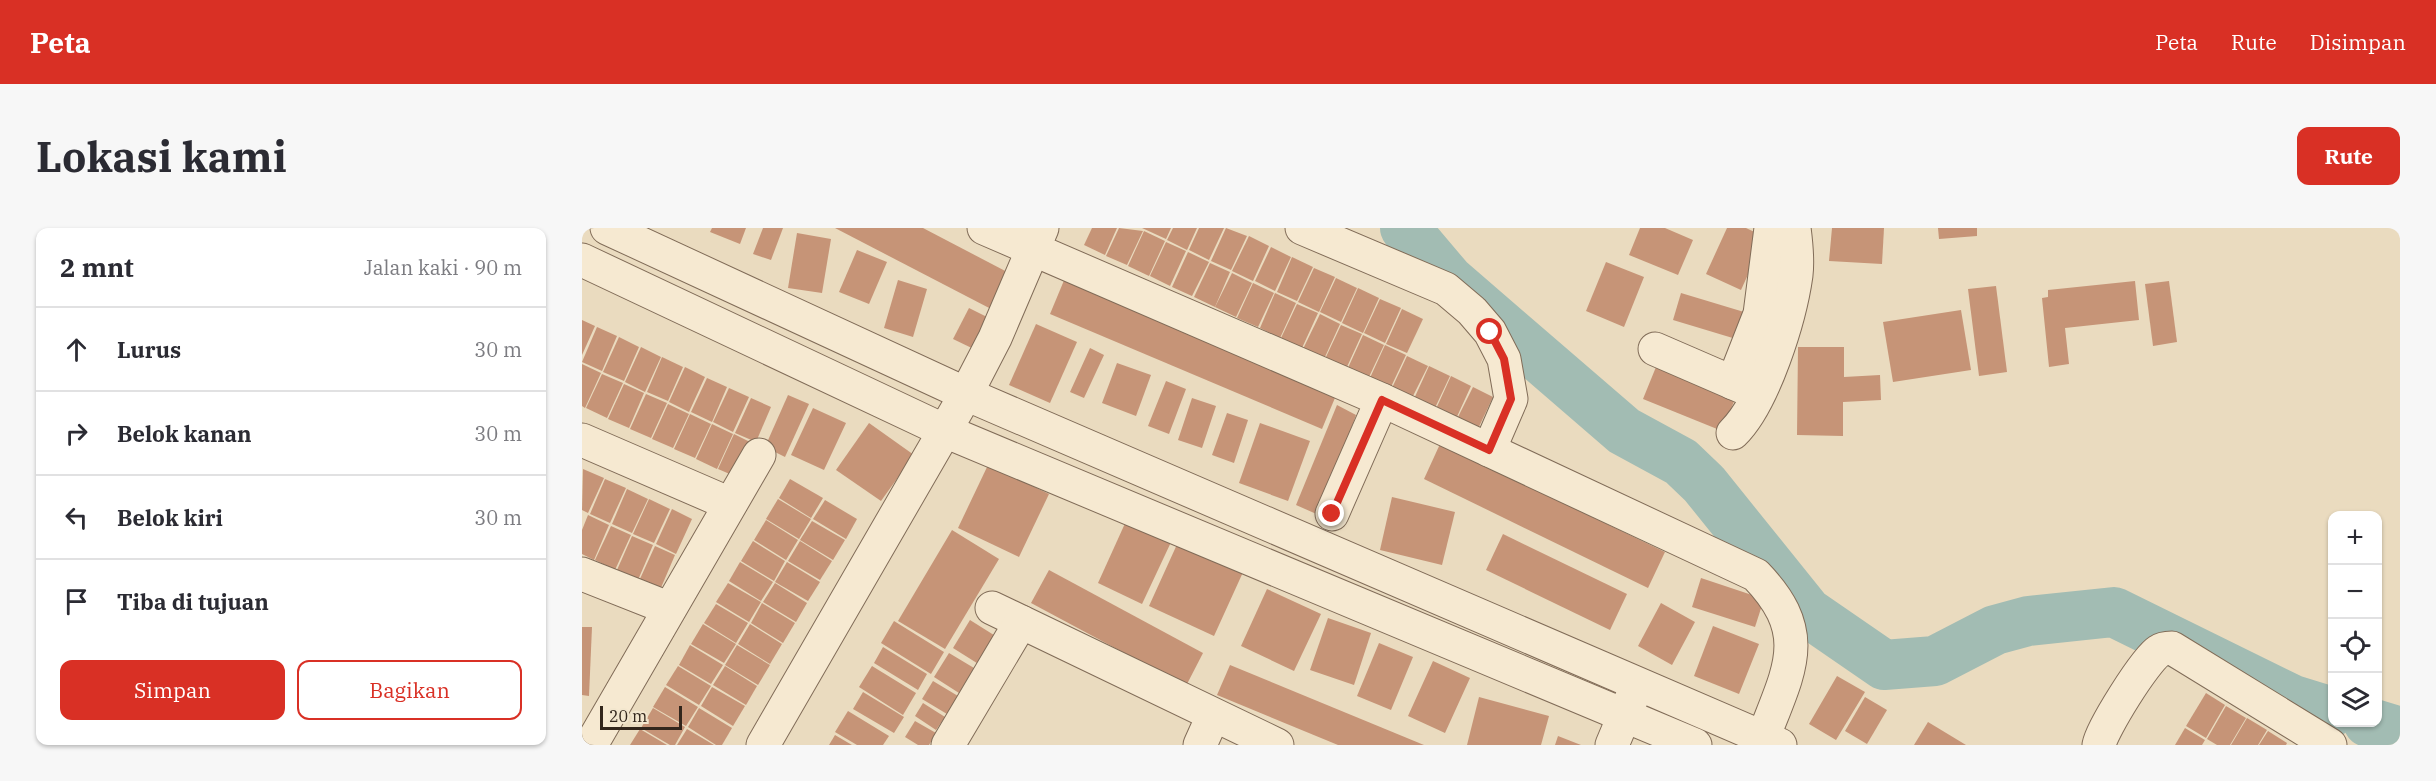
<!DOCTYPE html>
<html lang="id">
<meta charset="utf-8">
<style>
:root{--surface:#fff;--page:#f7f7f7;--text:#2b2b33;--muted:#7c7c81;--line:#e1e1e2;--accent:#d93025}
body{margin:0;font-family:"IBM Plex Serif",serif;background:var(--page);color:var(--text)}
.controls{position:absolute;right:18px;bottom:18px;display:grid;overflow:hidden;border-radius:12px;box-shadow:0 2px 4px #0004}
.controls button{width:54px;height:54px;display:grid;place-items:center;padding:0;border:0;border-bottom:2px solid var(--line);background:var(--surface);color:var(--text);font:30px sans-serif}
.scale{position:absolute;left:18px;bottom:15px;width:82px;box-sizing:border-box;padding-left:6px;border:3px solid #32261c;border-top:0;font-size:16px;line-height:21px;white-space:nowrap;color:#32261c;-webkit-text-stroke:4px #f2e6ce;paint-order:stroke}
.stop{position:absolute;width:18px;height:18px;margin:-14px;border:4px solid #d93025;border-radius:50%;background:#fff}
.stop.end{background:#d93025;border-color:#fff;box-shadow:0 2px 6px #0008}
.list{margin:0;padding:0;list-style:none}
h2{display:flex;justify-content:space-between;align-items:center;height:78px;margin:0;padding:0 24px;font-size:26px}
h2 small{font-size:20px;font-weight:400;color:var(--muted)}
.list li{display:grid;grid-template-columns:39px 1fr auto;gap:18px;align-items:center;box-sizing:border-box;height:84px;padding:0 24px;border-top:2px solid var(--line)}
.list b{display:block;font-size:22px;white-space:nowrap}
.list em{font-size:20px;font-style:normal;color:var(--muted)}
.actions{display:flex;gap:12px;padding:18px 24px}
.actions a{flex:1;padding:14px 0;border:2px solid var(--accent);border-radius:12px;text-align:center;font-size:21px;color:var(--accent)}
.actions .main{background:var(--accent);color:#fff}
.icon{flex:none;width:33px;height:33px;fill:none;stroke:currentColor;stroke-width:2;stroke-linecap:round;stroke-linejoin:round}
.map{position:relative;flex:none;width:1818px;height:517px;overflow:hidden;border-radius:12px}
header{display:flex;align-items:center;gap:36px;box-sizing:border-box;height:84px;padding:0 30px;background:var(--accent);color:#fff}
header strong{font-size:28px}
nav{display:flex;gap:33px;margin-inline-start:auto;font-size:21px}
.intro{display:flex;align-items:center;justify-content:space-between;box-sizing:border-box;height:144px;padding:0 36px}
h1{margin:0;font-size:42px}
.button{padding:15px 27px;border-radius:12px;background:var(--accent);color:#fff;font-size:21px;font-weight:700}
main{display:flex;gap:36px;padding:0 36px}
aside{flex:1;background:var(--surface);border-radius:12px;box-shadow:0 2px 4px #0004}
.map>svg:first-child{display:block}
</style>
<header>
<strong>Peta</strong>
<nav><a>Peta</a><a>Rute</a><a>Disimpan</a></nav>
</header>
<div class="intro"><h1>Lokasi kami</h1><a class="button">Rute</a></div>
<main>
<aside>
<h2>2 mnt<small>Jalan kaki · 90 m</small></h2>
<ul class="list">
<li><svg class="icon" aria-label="ahead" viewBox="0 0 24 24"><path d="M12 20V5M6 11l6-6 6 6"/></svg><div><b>Lurus</b></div><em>30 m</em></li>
<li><svg class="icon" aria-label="right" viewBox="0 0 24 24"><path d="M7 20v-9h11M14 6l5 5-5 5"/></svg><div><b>Belok kanan</b></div><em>30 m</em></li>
<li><svg class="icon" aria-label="left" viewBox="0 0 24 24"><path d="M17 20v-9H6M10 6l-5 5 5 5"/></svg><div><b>Belok kiri</b></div><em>30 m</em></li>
<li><svg class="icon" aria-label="arrive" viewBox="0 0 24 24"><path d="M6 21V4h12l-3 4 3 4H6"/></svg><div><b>Tiba di tujuan</b></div></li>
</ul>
<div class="actions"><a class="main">Simpan</a><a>Bagikan</a></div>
</aside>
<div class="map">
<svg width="1818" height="517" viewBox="0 0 1818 517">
<rect width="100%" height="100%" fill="#eadbbf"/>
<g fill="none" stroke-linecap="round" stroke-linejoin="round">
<g stroke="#a2bcb3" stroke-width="50">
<path d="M823 0 867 52 1042 203 1099 234 1122 256 1225 384 1302 437 1353 433 1413 402 1446 393 1532 384 1711 472 1750 484"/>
<path d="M1786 494 1818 504"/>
</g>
</g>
<g fill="#c69477">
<path d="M130 0H164L158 16 128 4Z"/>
<path d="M181 0H201L189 32 171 26Z"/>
<path d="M253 0H341L429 46 411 82Z"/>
<path d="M510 0H535L523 27 502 17Z"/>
<path d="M537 0 561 3 545 37 524 28Z"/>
<path d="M560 0H589L584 11Z"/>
<path d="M591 0H615L605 22 585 12Z"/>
<path d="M617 0H642L627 32 607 22Z"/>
<path d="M644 0 665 8 649 42 629 33Z"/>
<path d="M1058 0H1083L1111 12 1096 47 1047 27Z"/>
<path d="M1145 0H1164L1183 9 1159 62 1124 46Z"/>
<path d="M1250 0H1302L1300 36 1247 33Z"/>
<path d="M1356 0H1395V8L1357 11Z"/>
<path d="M562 3 583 13 567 48 546 38Z"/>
<path d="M215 5 249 11 240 65 206 60Z"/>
<path d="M667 8 687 18 671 53 650 43Z"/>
<path d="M584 14 604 23 588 58 568 48Z"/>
<path d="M689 19 709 29 693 63 673 53Z"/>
<path d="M275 22 305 34 287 76 257 64Z"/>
<path d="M606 24 627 34 610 68 590 59Z"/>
<path d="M710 29 731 39 715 73 695 64Z"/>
<path d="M1024 34 1062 49 1042 99 1004 83Z"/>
<path d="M628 35 648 44 633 79 612 69Z"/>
<path d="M732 40 753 49 737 84 716 74Z"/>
<path d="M650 45 670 55 654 89 633 79Z"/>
<path d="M483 50 755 165 740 201 468 86Z"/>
<path d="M754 50 775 60 759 94 738 84Z"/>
<path d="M316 52 345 61 331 109 302 100Z"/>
<path d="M1553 53 1557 92 1483 100 1487 136 1467 139 1460 70 1466 69V62Z"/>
<path d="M1587 53 1595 114 1571 118 1563 56Z"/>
<path d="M671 55 692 65 676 99 655 90Z"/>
<path d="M1414 58 1425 144 1397 148 1386 61Z"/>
<path d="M776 60 797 70 781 105 760 95Z"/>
<path d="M693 65 714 75 698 110 678 100Z"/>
<path d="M1099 65 1172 87 1164 114 1091 92Z"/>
<path d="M798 71 819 80 803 115 782 105Z"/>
<path d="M715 76 736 85 720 120 699 110Z"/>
<path d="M387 80 413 93 398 124 371 111Z"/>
<path d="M820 81 841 91 825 125 804 116Z"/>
<path d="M1379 82 1389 142 1311 154 1301 94Z"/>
<path d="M738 86 758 96 742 131 721 121Z"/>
<path d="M0 92 13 98 0 127Z"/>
<path d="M454 96 495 114 468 175 427 157Z"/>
<path d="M759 97 780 106 764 141 743 131Z"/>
<path d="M15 99 35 108 20 143 0 134Z"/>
<path d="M781 107 802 117 786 151 765 142Z"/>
<path d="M37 109 57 119 42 153 21 144Z"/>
<path d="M803 117 824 127 808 161 787 152Z"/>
<path d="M59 119 79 129 63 164 43 154Z"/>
<path d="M1216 119H1262V149L1298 147 1299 172 1261 174V208L1215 207Z"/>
<path d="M508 120 522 127 502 170 488 164Z"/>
<path d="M825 128 846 138 829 172 809 162Z"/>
<path d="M80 129 101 139 86 173 65 164Z"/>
<path d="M1076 134 1155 166 1140 203 1061 171Z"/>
<path d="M535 135 569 147 554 188 520 175Z"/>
<path d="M0 136 19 145 3 180 0 178Z"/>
<path d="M847 138 868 148 852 182 831 173Z"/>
<path d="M103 139 123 149 107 184 87 174Z"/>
<path d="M20 146 41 155 25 190 4 180Z"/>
<path d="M869 148 889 158 873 193 853 183Z"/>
<path d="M125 150 145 159 130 194 109 184Z"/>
<path d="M584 153 604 161 587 206 566 198Z"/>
<path d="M42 156 62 165 47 200 26 191Z"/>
<path d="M891 159 911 169 895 203 874 193Z"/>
<path d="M147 160 167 169 151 204 131 194Z"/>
<path d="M64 166 85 175 69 210 48 201Z"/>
<path d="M206 167 227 176 203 229 183 219Z"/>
<path d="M169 170 189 179 174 214 153 205Z"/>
<path d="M610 170 634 178 620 220 596 212Z"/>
<path d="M86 176 107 186 91 220 70 211Z"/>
<path d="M755 177 774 187 739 288 714 277Z"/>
<path d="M231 180 264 195 242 242 209 227Z"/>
<path d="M645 185 666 192 652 235 630 227Z"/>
<path d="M108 186 129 196 113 230 92 221Z"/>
<path d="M287 195 332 227 299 273 254 242Z"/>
<path d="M678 195 728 213 706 273 657 255Z"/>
<path d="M130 196 151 206 135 241 114 231Z"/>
<path d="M152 206 172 216 157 250 136 241Z"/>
<path d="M858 216 1083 324 1066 360 842 251Z"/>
<path d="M406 237 467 266 437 329 376 300Z"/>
<path d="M1 241 22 250 6 285 0 282Z"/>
<path d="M23 251 44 260 28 295 8 286Z"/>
<path d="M208 251 241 270 229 290 197 270Z"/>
<path d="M45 261 66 271 50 305 30 296Z"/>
<path d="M810 269 873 284 860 337 798 322Z"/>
<path d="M67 271 88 281 72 315 51 306Z"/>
<path d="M196 271 229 291 217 311 184 291Z"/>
<path d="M243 272 275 291 264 311 231 291Z"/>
<path d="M90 281 110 291 94 326 74 316Z"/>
<path d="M6 287 27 297 12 332 0 326V302Z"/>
<path d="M545 291 590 312 560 376 516 355Z"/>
<path d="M184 292 216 312 204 332 172 312Z"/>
<path d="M230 293 263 312 251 332 218 312Z"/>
<path d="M29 298 49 307 33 342 13 332Z"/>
<path d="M370 302 417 331 363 421 316 393Z"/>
<path d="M921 306 1045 366 1028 402 904 342Z"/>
<path d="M50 308 71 317 56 352 35 342Z"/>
<path d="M597 312 662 342 632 408 567 378Z"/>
<path d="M171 313 203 333 192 353 159 333Z"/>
<path d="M218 313 250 333 238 352 206 333Z"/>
<path d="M73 318 93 327 78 362 57 353Z"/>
<path d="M158 334 191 354 179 373 147 353Z"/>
<path d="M205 334 238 354 226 373 193 354Z"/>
<path d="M467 342 621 425 604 458 449 375Z"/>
<path d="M1119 350 1182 371 1173 399 1110 379Z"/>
<path d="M146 355 179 374 167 394 134 374Z"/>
<path d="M193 355 225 375 214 394 181 374Z"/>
<path d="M685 361 739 386 712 443 659 418Z"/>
<path d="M180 375 213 395 201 415 169 395Z"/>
<path d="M1079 375 1113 394 1090 437 1056 418Z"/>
<path d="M134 376 166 395 154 415 122 395Z"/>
<path d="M746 390 789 405 772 457 728 442Z"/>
<path d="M388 392 415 409 398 437 371 420Z"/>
<path d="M312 393 362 424 349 446 299 415Z"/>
<path d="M121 396 154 416 142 435 109 416Z"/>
<path d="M168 396 200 416 188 436 156 416Z"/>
<path d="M1131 398 1177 416 1157 466 1112 448Z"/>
<path d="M0 399H10L7 468 0 467Z"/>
<path d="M797 415 831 429 809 482 775 468Z"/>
<path d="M108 417 141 437 129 456 97 437Z"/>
<path d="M155 417 188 437 176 457 143 437Z"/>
<path d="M301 419 345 446 336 462 292 435Z"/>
<path d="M367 425 392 440 377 465 352 449Z"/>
<path d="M851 433 888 450 863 505 826 488Z"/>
<path d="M648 437 842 517H756L635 467Z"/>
<path d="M96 438 129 458 117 477 84 457Z"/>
<path d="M143 438 175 458 164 477 131 457Z"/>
<path d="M290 438 334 465 321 487 277 459Z"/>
<path d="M1255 448 1283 464 1254 512 1227 496Z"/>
<path d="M351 453 376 468 365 486 340 471Z"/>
<path d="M83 459 116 479 104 498 71 479Z"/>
<path d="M130 459 163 478 151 498 119 478Z"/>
<path d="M281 464 322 489 312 505 271 481Z"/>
<path d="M1624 465 1643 477 1624 510 1604 498Z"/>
<path d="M897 469 967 488 959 517H885Z"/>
<path d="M1283 469 1305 482 1285 516 1263 503Z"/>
<path d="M341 475 363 489 354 502 333 488Z"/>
<path d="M1644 478 1664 490 1648 517H1635L1625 511Z"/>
<path d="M71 480 103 499 93 517H88L59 500Z"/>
<path d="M117 480 150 500 140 517H134L106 499Z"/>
<path d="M266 483 307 508 301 517H275L253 504Z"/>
<path d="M1665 490 1685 502 1676 517H1649Z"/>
<path d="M333 493 354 505 347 517H336L323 509Z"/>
<path d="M1346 494 1384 517H1332Z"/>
<path d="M1603 500 1623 512 1620 517H1593Z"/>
<path d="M58 501 85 517H48Z"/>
<path d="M105 501 132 517H95Z"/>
<path d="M1686 503 1705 515 1704 517H1677Z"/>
<path d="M253 507 270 517H247Z"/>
<path d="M976 508 999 517H973Z"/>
</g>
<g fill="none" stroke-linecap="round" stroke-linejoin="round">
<g stroke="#816c58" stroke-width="35">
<g id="minor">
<path d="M25 0 384 166 1198 517"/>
<path d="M402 0 800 172 1174 347C1231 406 1207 442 1181 510"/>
<path d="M720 0 864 61 890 83 908 104 922 131 929 171 907 222"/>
<path d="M0 32 363 203 1113 517"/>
<path d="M1073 121 1170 163"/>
<path d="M1151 155 1178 86 1189 0"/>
<path d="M1151 205C1182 175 1208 90 1214 47 1216 31 1214 15 1212 0"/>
<path d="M0 212 148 276"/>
<path d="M750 286 800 172"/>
<path d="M0 346 86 380"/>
<path d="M410 380 695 517"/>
<path d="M9 517 177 227"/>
<path d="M181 517 384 166 413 110 460 0"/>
<path d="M366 517 439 394"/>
<path d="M618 517 631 488"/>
<path d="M1030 517 1051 467"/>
<path d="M1517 517C1520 501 1563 432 1577 423 1581 420 1586 420 1590 420L1748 517"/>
</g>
</g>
<use href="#minor" stroke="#f6e9d1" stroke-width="33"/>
</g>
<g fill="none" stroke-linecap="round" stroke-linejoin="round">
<path stroke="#d93025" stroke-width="8" d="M750 286 800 172 907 222 929 171 922 131 908 104"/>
</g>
</svg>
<div class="controls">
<button>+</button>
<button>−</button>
<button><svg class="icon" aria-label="locate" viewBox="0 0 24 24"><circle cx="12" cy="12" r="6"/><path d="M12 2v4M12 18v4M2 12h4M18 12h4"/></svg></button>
<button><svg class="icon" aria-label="layers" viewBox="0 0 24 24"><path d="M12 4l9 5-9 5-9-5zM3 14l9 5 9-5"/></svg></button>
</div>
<div class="scale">20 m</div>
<div class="stop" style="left:908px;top:104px"></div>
<div class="stop end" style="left:750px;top:286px"></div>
</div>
</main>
